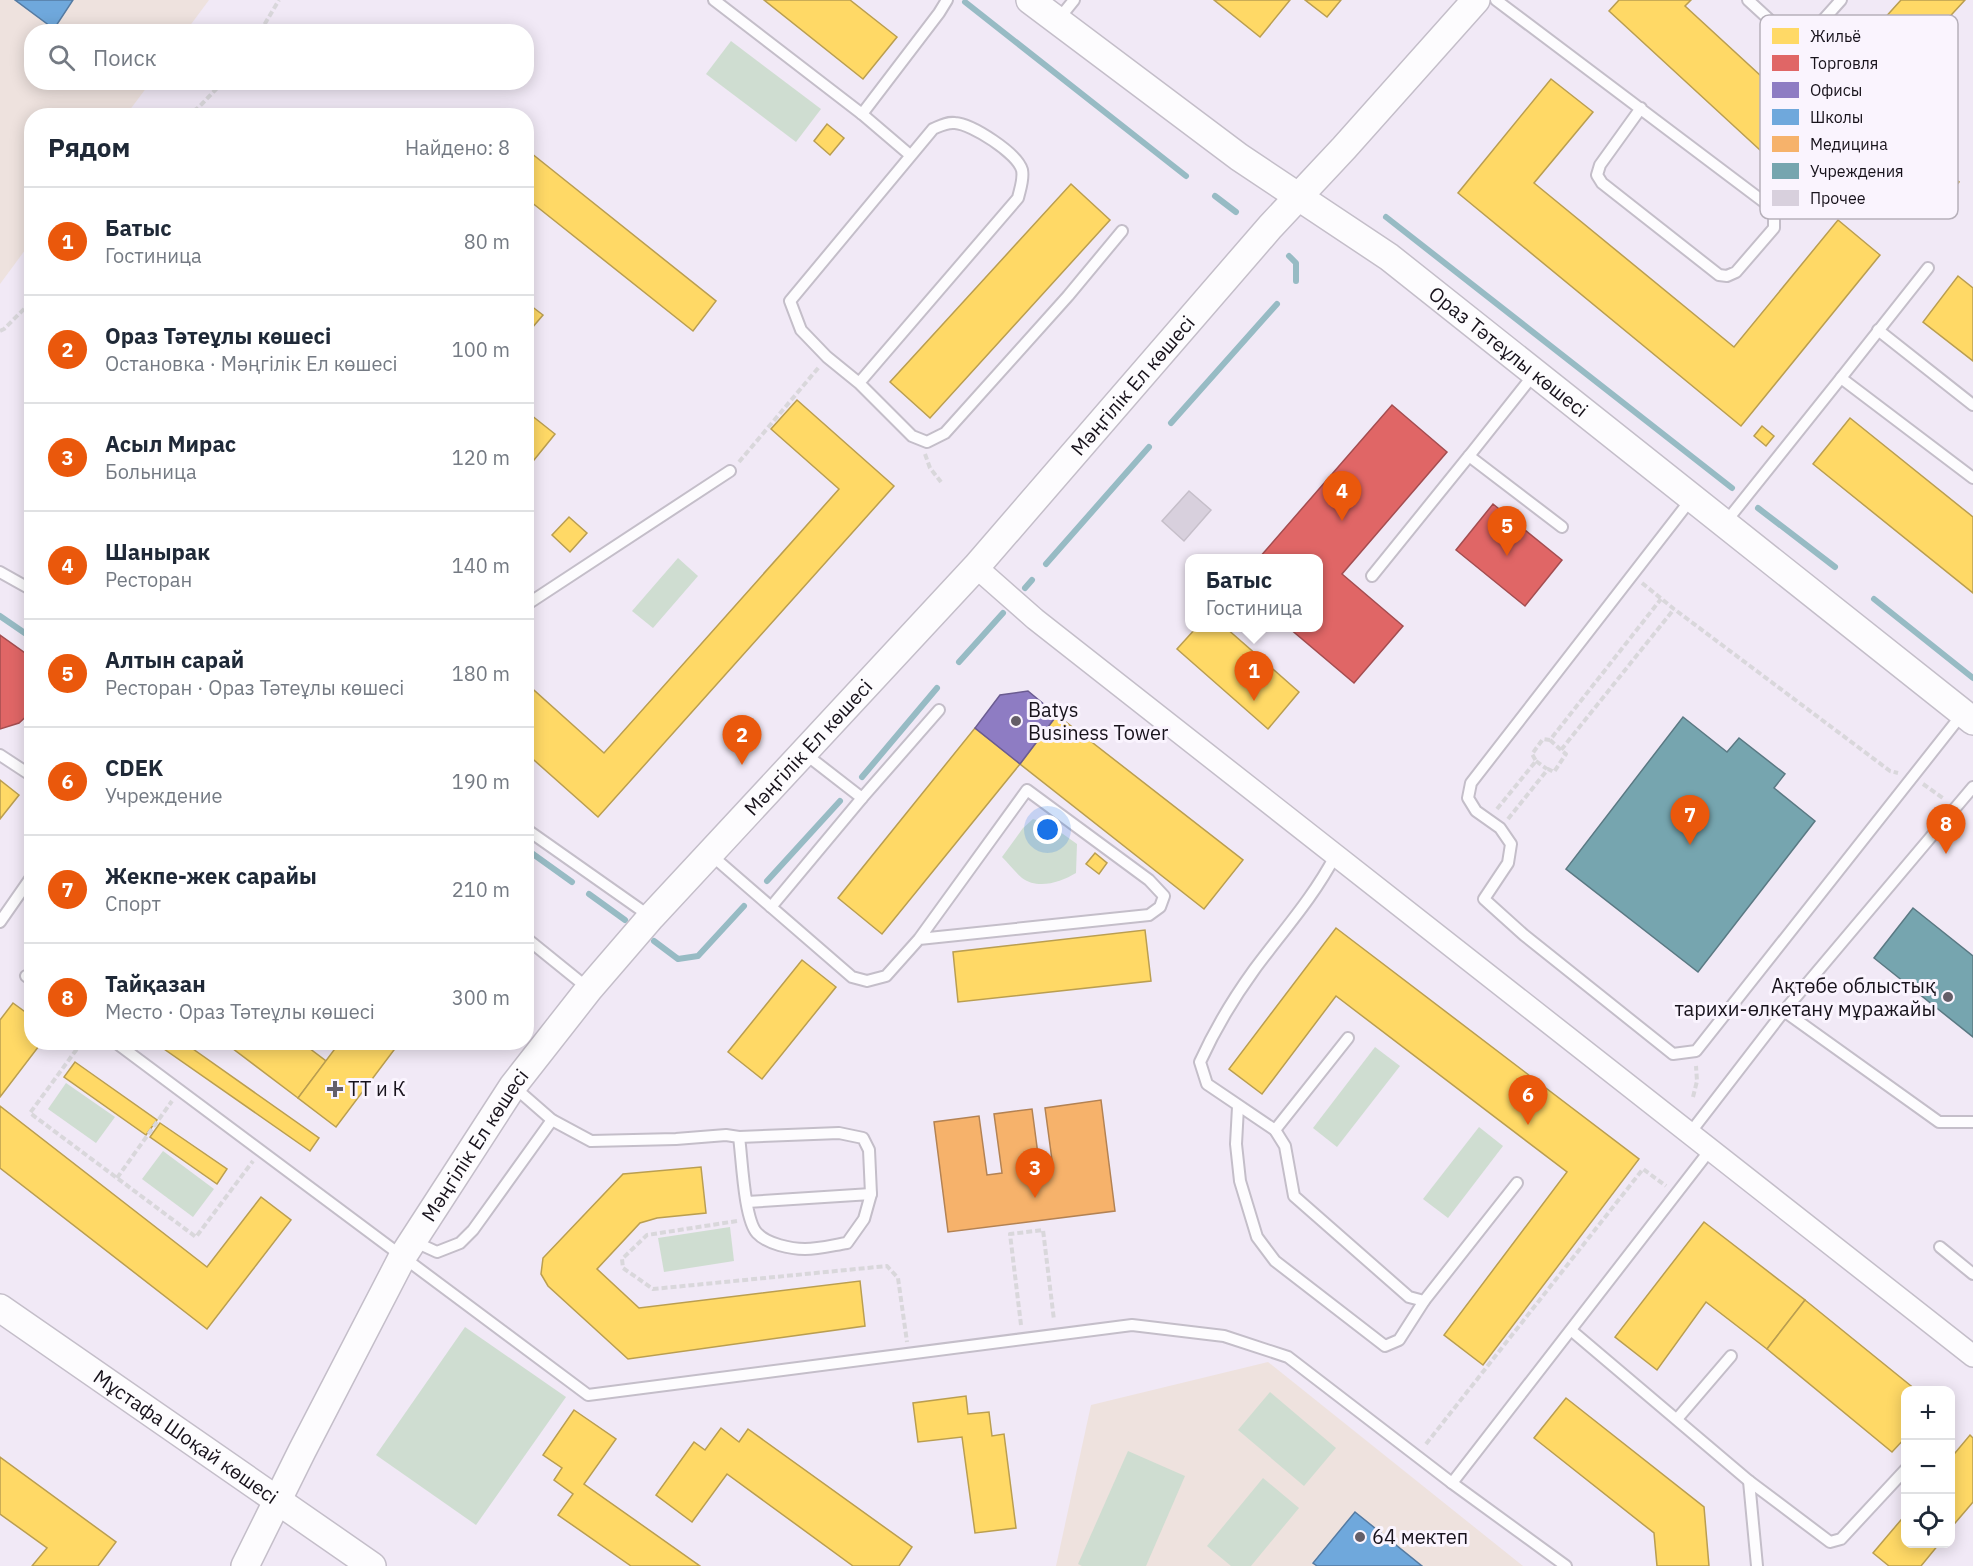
<!DOCTYPE html>
<html lang="ru">
<meta charset="utf-8">
<style>
:root{--surface:#fff;--page:#f6f6f7;--text:#1f2937;--muted:#747a83;--line:#e0e1e3;--accent:#ea580c}
body{margin:0;font-family:"IBM Plex Sans",sans-serif;background:var(--page);color:var(--text)}
.controls{position:absolute;right:18px;bottom:18px;display:grid;overflow:hidden;border-radius:12px;box-shadow:0 3px 15px #0003}
.controls button{width:54px;height:54px;display:grid;place-items:center;padding:0;border:0;border-bottom:2px solid var(--line);background:var(--surface);color:var(--text);font:30px sans-serif}
.you{position:absolute;left:1048px;top:830px;width:21px;height:21px;margin:-15px;border:4px solid #fff;border-radius:50%;background:#1a73e8;box-shadow:0 0 0 9px #1a73e833}
.badge{display:grid;place-items:center;width:39px;height:39px;border-radius:50%;background:var(--accent);color:#fff;font-size:20px;font-weight:700}
.pin{position:absolute;translate:-50% -50px;filter:drop-shadow(0 2px 3px #0008)}
.pin::after{content:'';position:absolute;top:32px;width:21px;height:18px;background:inherit;clip-path:polygon(0 0,100% 0,50% 100%)}
.popup{position:absolute;left:1185px;top:554px;width:138px;height:78px;box-sizing:border-box;display:grid;place-content:center;border-radius:12px;background:var(--surface);filter:drop-shadow(0 2px 4px #0005);font-size:20px;white-space:nowrap;color:var(--muted)}
.popup b{font-size:22px;color:var(--text)}
.popup::after{content:'';position:absolute;left:50%;top:100%;margin-left:-12px;border:12px solid transparent;border-top-color:var(--surface)}
.list{margin:0;padding:0;list-style:none}
h2{display:flex;justify-content:space-between;align-items:center;height:78px;margin:0;padding:0 24px;font-size:26px}
h2 small{font-size:20px;font-weight:400;color:var(--muted)}
.list li{display:grid;grid-template-columns:39px 1fr auto;gap:18px;align-items:center;box-sizing:border-box;height:108px;padding:0 24px;border-top:2px solid var(--line)}
.list b{display:block;font-size:22px;white-space:nowrap}
.list p{margin:0;font-size:20px;white-space:nowrap;color:var(--muted)}
.list em{font-size:20px;font-style:normal;color:var(--muted)}
.icon{flex:none;width:33px;height:33px;fill:none;stroke:currentColor;stroke-width:2;stroke-linecap:round;stroke-linejoin:round}
.map{position:relative;flex:none;width:1973px;height:1566px;overflow:hidden}
.search{position:absolute;background:var(--surface);box-shadow:0 3px 15px #0003;left:24px;top:24px;width:510px;height:66px;display:flex;align-items:center;gap:15px;box-sizing:border-box;padding:0 21px;border-radius:24px;color:var(--muted);font-size:22px}
.panel{position:absolute;background:var(--surface);box-shadow:0 3px 15px #0003;left:24px;top:108px;width:510px;height:942px;border-radius:24px}
.map>svg:first-child{display:block}
</style>
<div class="map">
<svg width="1973" height="1566" viewBox="0 0 1973 1566">
<rect width="100%" height="100%" fill="#f1e9f6"/>
<g fill="#eee2de">
<path d="M0 0H209L186 31 32 32V82L150 83 126 115 32 116 31 242 0 284Z"/>
<path d="M1268 1362 1523 1566H1056L1091 1405Z"/>
</g>
<g fill="#cfddd1">
<path d="M731 41 821 109 796 142 706 74Z"/>
<path d="M678 558 698 576 653 628 632 611Z"/>
<path d="M1033 819 1049 824 1077 844 1076 873C1061 882 1038 890 1022 878 1015 872 1009 864 1002 857L1023 828Z"/>
<path d="M1375 1047 1400 1066 1337 1147 1313 1128Z"/>
<path d="M66 1083 115 1117 96 1143 48 1109Z"/>
<path d="M1479 1127 1503 1146 1448 1218 1423 1199Z"/>
<path d="M163 1151 214 1189 193 1217 142 1179Z"/>
<path d="M730 1227 734 1261 664 1272 658 1238Z"/>
<path d="M465 1327 566 1397 476 1525 376 1455Z"/>
<path d="M1270 1392 1336 1448 1304 1486 1238 1430Z"/>
<path d="M1128 1451 1185 1476 1146 1566H1082L1078 1564Z"/>
<path d="M1263 1478 1299 1508 1251 1566H1231L1207 1546Z"/>
</g>
<g fill="#ffd966" stroke="#ba9e50" stroke-width="1.5">
<path d="M764 0H850L897 37 863 79Z"/>
<path d="M1214 0H1290L1260 37Z"/>
<path d="M1305 0H1341L1327 17Z"/>
<path d="M1619 0H1691L1685 6 1810 121 1773 162 1609 11Z"/>
<path d="M1901 0H1965L1907 63 1873 31Z"/>
<path d="M1860 58 1880 75 1862 97 1842 79Z"/>
<path d="M1551 79 1593 112 1534 183 1734 347 1838 220 1880 255 1741 426 1458 193Z"/>
<path d="M1874 116 1959 182 1947 198 1862 132Z"/>
<path d="M827 124 844 138 830 155 814 141Z"/>
<path d="M1809 124 1822 136 1783 179 1770 168Z"/>
<path d="M526 149 716 301 693 331 526 198Z"/>
<path d="M1071 184 1110 220 930 418 890 382Z"/>
<path d="M1958 276 1973 288V361L1923 322Z"/>
<path d="M526 302 543 315 526 335Z"/>
<path d="M797 400 894 486 598 817 526 753V683L604 753 839 489 771 429Z"/>
<path d="M526 411 555 434 530 465 526 462Z"/>
<path d="M1850 418 1973 517V593L1813 464Z"/>
<path d="M1762 426 1774 436 1766 446 1754 436Z"/>
<path d="M569 517 587 533 570 552 552 535Z"/>
<path d="M1196 628H1226L1299 692 1268 729 1177 649Z"/>
<path d="M1057 715 1243 860 1204 909 1020 764Z"/>
<path d="M975 728 1020 764 882 934 838 898Z"/>
<path d="M0 780 19 795 0 819Z"/>
<path d="M1095 853 1107 863 1099 874 1086 864Z"/>
<path d="M1336 928 1639 1159 1483 1365 1444 1335 1567 1172 1336 996 1262 1094 1229 1069Z"/>
<path d="M1145 930 1151 981 958 1002 953 952Z"/>
<path d="M802 960 836 987 762 1079 728 1052Z"/>
<path d="M13 1003 32 1017V1042H42L0 1097V1020Z"/>
<path d="M154 1042H183L319 1138 310 1151Z"/>
<path d="M224 1042H301L326 1061 298 1098Z"/>
<path d="M340 1042H400L336 1127 298 1098Z"/>
<path d="M75 1062 157 1120 146 1135 64 1077Z"/>
<path d="M0 1106 207 1267 261 1197 291 1220 207 1329 0 1168Z"/>
<path d="M160 1123 227 1169 217 1184 150 1137Z"/>
<path d="M701 1167 706 1213 657 1218 640 1223 597 1269 639 1308 860 1281 865 1326 628 1359 548 1286 541 1274 543 1258 623 1174Z"/>
<path d="M1704 1222 1805 1300 1767 1349 1706 1302 1657 1370 1615 1337Z"/>
<path d="M1805 1300 1916 1390H1906V1437L1892 1452 1767 1349Z"/>
<path d="M966 1396 968 1414 989 1412 992 1436 1004 1434 1016 1528 975 1533 962 1437 918 1442 913 1403Z"/>
<path d="M1566 1398 1704 1507 1709 1566H1657L1654 1533 1534 1438Z"/>
<path d="M574 1410 616 1439 584 1484 700 1566H631L558 1515 573 1494 554 1480 562 1468 543 1455Z"/>
<path d="M721 1428 739 1442 748 1429 912 1547 899 1566H853L727 1474 692 1522 656 1495 694 1442 705 1450Z"/>
<path d="M1970 1435 1973 1438V1502L1950 1529V1459Z"/>
<path d="M0 1457 116 1542 98 1566H32L47 1548 0 1514Z"/>
<path d="M1906 1514V1544H1939L1921 1566H1889L1873 1553Z"/>
</g>
<g fill="#e06666" stroke="#a44d50" stroke-width="1.5">
<path d="M1392 405 1447 452 1342 574 1403 626 1354 683 1289 628H1318V558H1259Z"/>
<path d="M1493 504 1562 560 1525 606 1456 550Z"/>
<path d="M0 635 32 658V711L19 723 0 729Z"/>
</g>
<path fill="#8e7cc3" stroke="#6b5c91" stroke-width="1.5" d="M1028 691 1057 715 1020 764 975 728 1000 695Z"/>
<g fill="#6fa8dc" stroke="#557ba2" stroke-width="1.5">
<path d="M15 0H73L54 29Z"/>
<path d="M1355 1512 1422 1566H1317L1313 1563Z"/>
</g>
<path fill="#f6b26b" stroke="#b38253" stroke-width="1.5" d="M1101 1100 1115 1211 948 1232 934 1122 979 1116 987 1175 1002 1173 994 1114 1032 1109 1039 1162 1052 1160 1045 1108Z"/>
<g fill="#76a5af" stroke="#5a7983" stroke-width="1.5">
<path d="M1683 717 1727 752 1739 738 1785 774 1774 788 1815 821 1698 972 1566 869Z"/>
<path d="M1913 908 1973 956V1037L1874 958Z"/>
</g>
<g fill="none" stroke-linecap="round" stroke-linejoin="round">
<g stroke="#97bbc4" stroke-width="6">
<path d="M965 2 1186 176"/>
<path d="M1215 196 1236 212"/>
<path d="M1386 217 1732 488"/>
<path d="M1289 256 1296 263V281"/>
<path d="M1171 423 1277 304"/>
<path d="M1758 508 1835 567"/>
<path d="M1046 564 1149 447"/>
<path d="M1025 588 1032 580"/>
<path d="M1874 599 1973 678"/>
<path d="M0 616 32 638"/>
<path d="M959 662 1003 613"/>
<path d="M862 777 937 688"/>
<path d="M526 849 572 882"/>
<path d="M767 881 840 801"/>
<path d="M589 894 625 920"/>
<path d="M654 941 678 959 698 956 744 906"/>
</g>
</g>
<path fill="#d8d0dd" stroke="#c6bfca" stroke-width="1.5" d="M1189 491 1211 510 1184 541 1162 521Z"/>
<g fill="none" stroke-linecap="round" stroke-linejoin="round">
<g stroke="#c4bec9" stroke-width="14">
<g id="service">
<path d="M714 0 862 114 939 13 947 0"/>
<path d="M1496 0 1768 205 1774 215V228L1736 272 1727 276 1719 275 1602 183 1597 175 1600 165 1641 108"/>
<path d="M1748 0 1799 47 1841 0"/>
<path d="M1057 21 1074 0"/>
<path d="M862 114 910 155"/>
<path d="M1928 268 1841 378 1973 478"/>
<path d="M1878 330 1973 405"/>
<path d="M1535 373 1469 456 1562 527"/>
<path d="M859 383 1018 198C1020 189 1024 179 1022 170 1017 153 972 124 955 123 946 122 940 126 933 129L790 301 801 330 827 357 859 383 912 436 927 442 945 433 1068 296 1122 231"/>
<path d="M1692 498 1471 783 1468 798 1476 811 1500 828 1511 844 1508 863 1484 899 1524 935 1673 1054 1696 1051 1963 713"/>
<path d="M1725 523 1841 378"/>
<path d="M0 572 32 590"/>
<path d="M1372 576 1469 456"/>
<path d="M526 605 730 471"/>
<path d="M804 753 862 798 939 710"/>
<path d="M0 755 32 776"/>
<path d="M1973 787 1784 1011 1939 1122H1973"/>
<path d="M526 829 651 917"/>
<path d="M710 854 852 977 867 981 886 976 919 939 1027 790 1149 880 1164 896 1160 907 1149 915 919 939"/>
<path d="M1335 856C1313 898 1282 932 1254 970 1233 999 1215 1029 1200 1062L1207 1084 1275 1130 1285 1146 1294 1196 1409 1297 1424 1301 1517 1183"/>
<path d="M771 907 862 798"/>
<path d="M0 922 32 876"/>
<path d="M526 938 589 989"/>
<path d="M26 976 32 980"/>
<path d="M115 1042 588 1395 1132 1325 1224 1336 1288 1357 1452 1483 1566 1566"/>
<path d="M513 1086 552 1120 591 1141 676 1139 726 1135 739 1137C742 1158 744 1219 757 1233 767 1244 791 1249 805 1249 819 1249 834 1245 847 1243L864 1219 871 1194 747 1202"/>
<path d="M1238 1107 1236 1144 1240 1181 1257 1237 1275 1261 1385 1346 1399 1340 1424 1301"/>
<path d="M1275 1130 1348 1038"/>
<path d="M1690 1133 1784 1011"/>
<path d="M739 1137 839 1133 863 1138 869 1150 871 1194"/>
<path d="M413 1241 437 1252 460 1243 473 1230 552 1120"/>
<path d="M1940 1247 1973 1274"/>
<path d="M1572 1331 1749 1481 1830 1542 1841 1539 1906 1469"/>
<path d="M1677 1419 1731 1356"/>
<path d="M1749 1481 1757 1566"/>
<path d="M1452 1483 1710 1150"/>
</g>
</g>
<g stroke="#c4bec9" stroke-width="24">
<path id="minor" d="M976 567 1035 619 1973 1356"/>
</g>
<g stroke="#c4bec9" stroke-width="30">
<g id="tertiary">
<path id="s1" d="M1030 0 1239 157 1389 257 1973 721"/>
<path id="s2" d="M0 1308 372 1566"/>
<path id="s3" d="M245 1566 302 1451 403 1256 513 1086 589 989 651 917 976 567 1270 227 1344 148 1476 0"/>
</g>
</g>
<g stroke="#d9d7db" stroke-width="4" stroke-dasharray="6 3" stroke-linecap="butt">
<path d="M260 32 279 0"/>
<path d="M186 116 198 108 223 82"/>
<path d="M0 331 4 329 32 301"/>
<path d="M925 454 930 468 941 482"/>
<path d="M739 462 819 367"/>
<path d="M1642 583 1674 609 1890 771 1898 773"/>
<path d="M1550 740 1561 750"/>
<path d="M1536 761 1547 769"/>
<path d="M1923 784 1944 799"/>
<path d="M1497 809 1536 761 1532 754 1543 739 1550 740 1661 599"/>
<path d="M1508 819 1548 769 1554 772 1566 754 1561 750 1674 609"/>
<path d="M82 1042 30 1113 196 1237 253 1161"/>
<path d="M1693 1097 1697 1081 1696 1066"/>
<path d="M117 1178 172 1101"/>
<path d="M737 1221 647 1235 622 1259 623 1268 653 1289 887 1266 898 1278 907 1342"/>
<path d="M1021 1325 1010 1234 1043 1230 1054 1320"/>
<path d="M1426 1444 1643 1169 1666 1186"/>
</g>
<use href="#service" stroke="#fdfcfe" stroke-width="10"/>
<use href="#minor" stroke="#fdfcfe" stroke-width="21"/>
<use href="#tertiary" stroke="#fdfcfe" stroke-width="27"/>
</g>
<g fill="#645e68" stroke="#faf4fe" stroke-width="2">
<circle cx="1016" cy="721" r="6"/>
<circle cx="1948" cy="997" r="6"/>
<path d="M332 1080h6v6h6v6h-6v6h-6v-6h-6v-6h6z"/>
<circle cx="1360" cy="1537" r="6"/>
</g>
<g text-anchor="middle" stroke-width="6" stroke-linejoin="round" paint-order="stroke">
<g font-size="20" fill="#18131c" stroke="#faf4fe">
<text dy="7" stroke="none"><textPath href="#s1" startOffset="594">Ораз Тәтеұлы көшесі</textPath></text>
<text dy="7" stroke="none"><textPath href="#s3" startOffset="1486">Мәңгілік Ел көшесі</textPath></text>
<text dy="7" stroke="none"><textPath href="#s3" startOffset="1000">Мәңгілік Ел көшесі</textPath></text>
<text dy="7" stroke="none"><textPath href="#s3" startOffset="480">Мәңгілік Ел көшесі</textPath></text>
<text dy="7" stroke="none"><textPath href="#s2" startOffset="226">Мұстафа Шоқай көшесі</textPath></text>
</g>
<g font-size="20" fill="#18131c" stroke="#faf4fe" text-anchor="start">
<text x="1028" y="717">Batys<tspan x="1028" dy="23">Business Tower</tspan></text>
<text x="1936" y="993" text-anchor="end">Ақтөбе облыстық<tspan x="1936" dy="23">тарихи-өлкетану мұражайы</tspan></text>
<text x="348" y="1096">ТТ и К</text>
<text x="1372" y="1544">64 мектеп</text>
</g>
</g>
<rect x="1760" y="15" width="198" height="204" rx="9" fill="#faf4fe" stroke="#b6b0ba" stroke-width="1.5"/>
<rect x="1772" y="28" width="27" height="16" fill="#ffd966"/>
<rect x="1772" y="55" width="27" height="16" fill="#e06666"/>
<rect x="1772" y="82" width="27" height="16" fill="#8e7cc3"/>
<rect x="1772" y="109" width="27" height="16" fill="#6fa8dc"/>
<rect x="1772" y="136" width="27" height="16" fill="#f6b26b"/>
<rect x="1772" y="163" width="27" height="16" fill="#76a5af"/>
<rect x="1772" y="190" width="27" height="16" fill="#d8d0dd"/>
<g font-size="16" fill="#18131c">
<text x="1810" y="42">Жильё</text>
<text x="1810" y="69">Торговля</text>
<text x="1810" y="96">Офисы</text>
<text x="1810" y="123">Школы</text>
<text x="1810" y="150">Медицина</text>
<text x="1810" y="177">Учреждения</text>
<text x="1810" y="204">Прочее</text>
</g>
</svg>
<div class="controls">
<button>+</button>
<button>−</button>
<button><svg class="icon" aria-label="locate" viewBox="0 0 24 24"><circle cx="12" cy="12" r="6"/><path d="M12 2v4M12 18v4M2 12h4M18 12h4"/></svg></button>
</div>
<div class="you"></div>
<div class="pin badge" style="left:1254px;top:701px">1</div>
<div class="popup"><b>Батыс</b>Гостиница</div>
<div class="pin badge" style="left:742px;top:765px">2</div>
<div class="pin badge" style="left:1035px;top:1198px">3</div>
<div class="pin badge" style="left:1342px;top:521px">4</div>
<div class="pin badge" style="left:1507px;top:556px">5</div>
<div class="pin badge" style="left:1528px;top:1125px">6</div>
<div class="pin badge" style="left:1690px;top:845px">7</div>
<div class="pin badge" style="left:1946px;top:854px">8</div>
<div class="search"><svg class="icon" aria-label="search" viewBox="0 0 24 24"><circle cx="10" cy="10" r="6"/><path d="M15 15l6 6"/></svg>Поиск</div>
<section class="panel">
<h2>Рядом<small>Найдено: 8</small></h2>
<ul class="list">
<li><span class="badge">1</span><div><b>Батыс</b><p>Гостиница</p></div><em>80 m</em></li>
<li><span class="badge">2</span><div><b>Ораз Тәтеұлы көшесі</b><p>Остановка · Мәңгілік Ел көшесі</p></div><em>100 m</em></li>
<li><span class="badge">3</span><div><b>Асыл Мирас</b><p>Больница</p></div><em>120 m</em></li>
<li><span class="badge">4</span><div><b>Шанырак</b><p>Ресторан</p></div><em>140 m</em></li>
<li><span class="badge">5</span><div><b>Алтын сарай</b><p>Ресторан · Ораз Тәтеұлы көшесі</p></div><em>180 m</em></li>
<li><span class="badge">6</span><div><b>CDEK</b><p>Учреждение</p></div><em>190 m</em></li>
<li><span class="badge">7</span><div><b>Жекпе-жек сарайы</b><p>Спорт</p></div><em>210 m</em></li>
<li><span class="badge">8</span><div><b>Тайқазан</b><p>Место · Ораз Тәтеұлы көшесі</p></div><em>300 m</em></li>
</ul>
</section>
</div>
